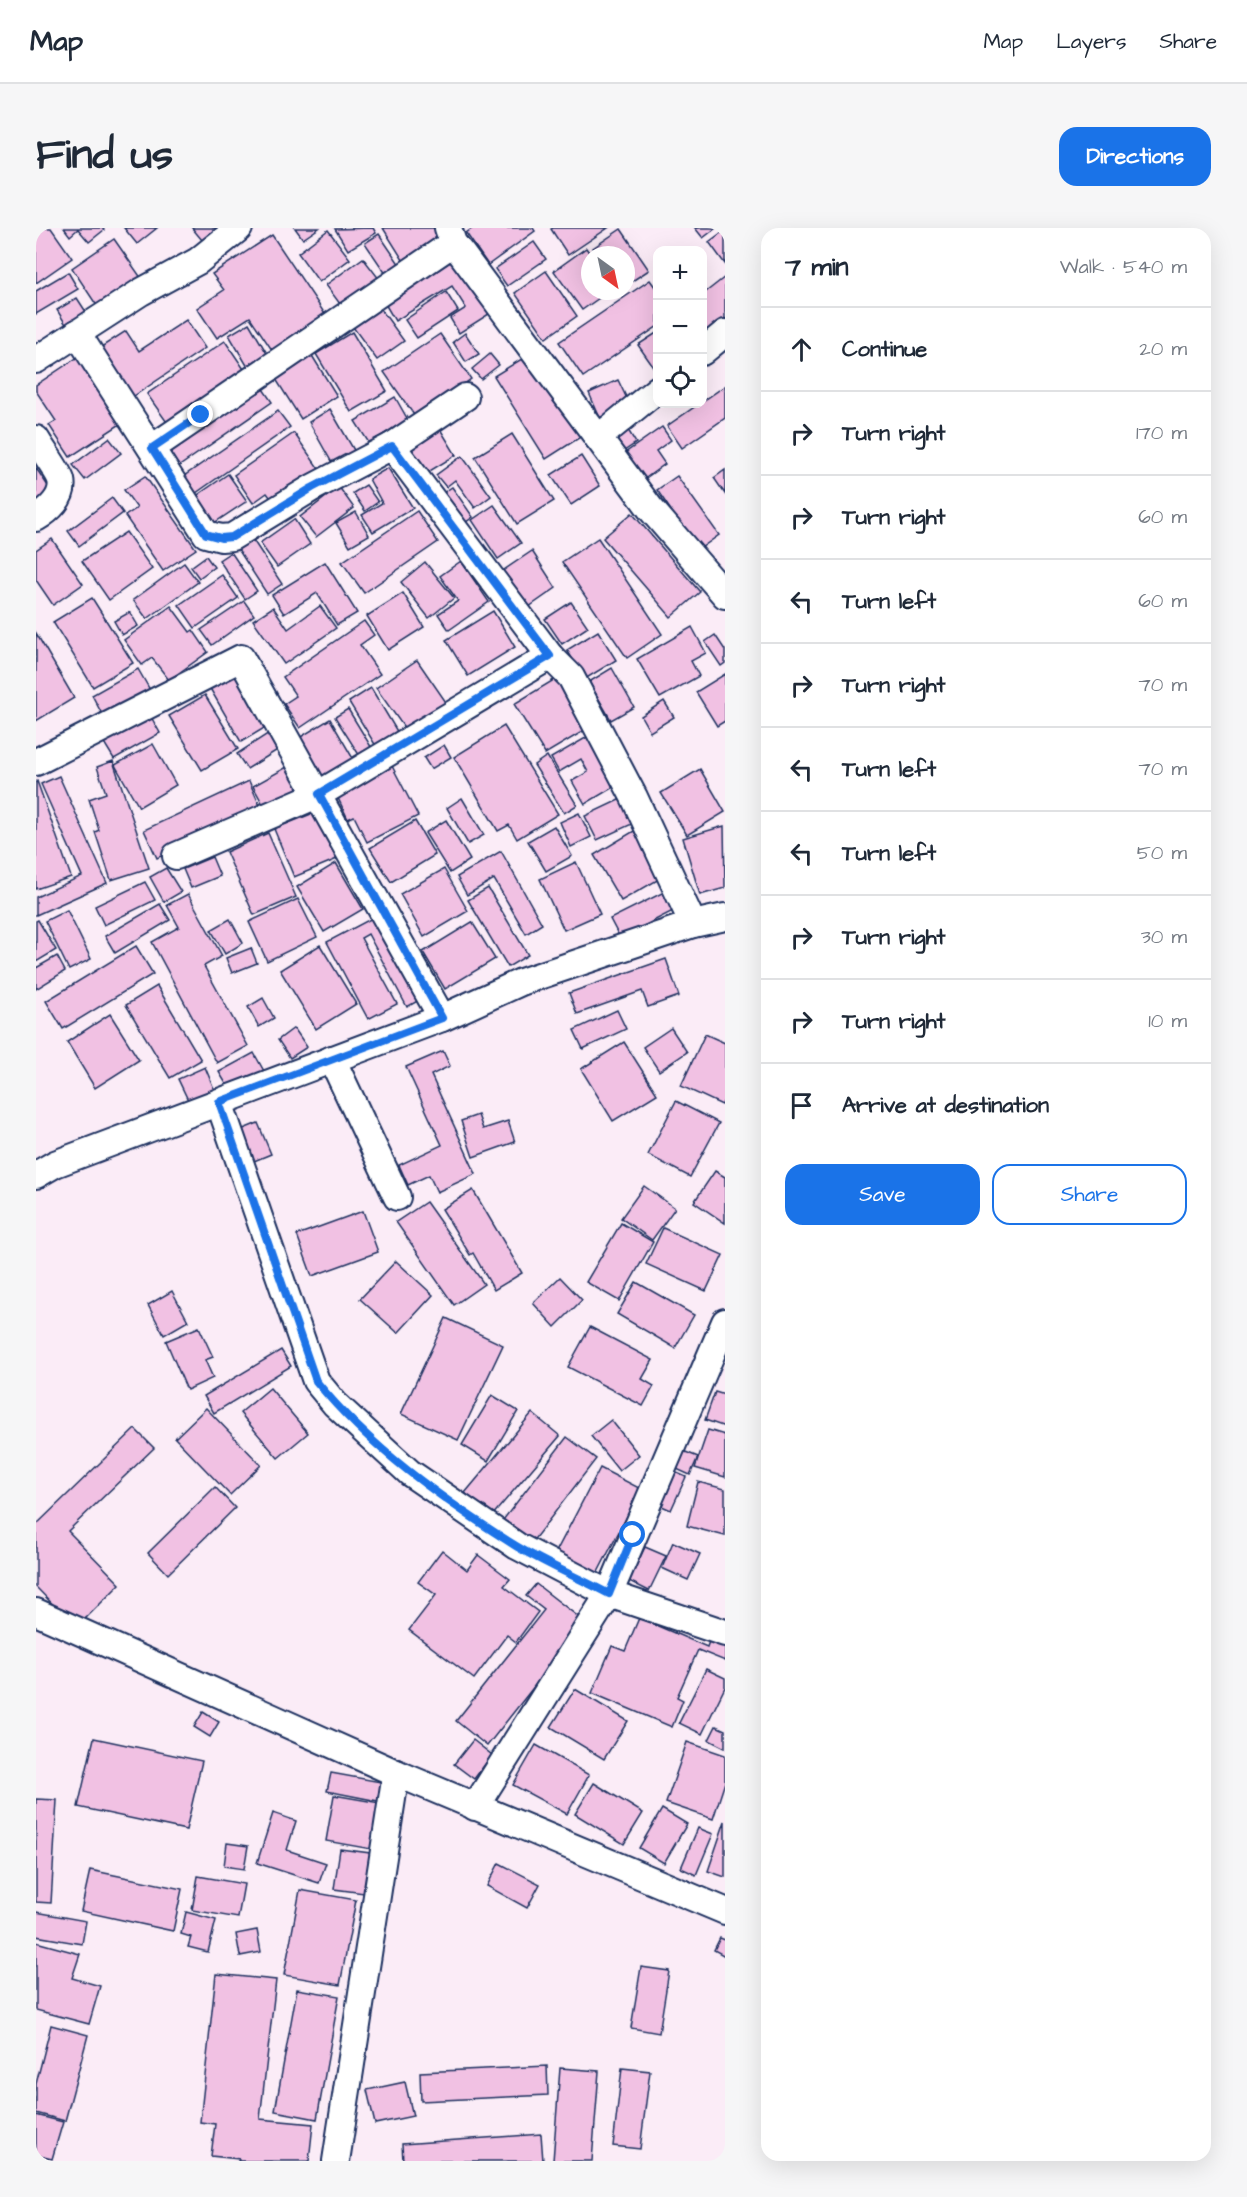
<!DOCTYPE html>
<meta charset="utf-8">
<style>
:root{--surface:#fff;--page:#f6f6f7;--text:#1f2937;--muted:#747a83;--line:#e0e1e3;--accent:#1a73e8}
body{margin:0;font-family:"Architects Daughter",sans-serif;background:var(--page);color:var(--text)}
.controls{position:absolute;right:18px;top:18px;display:grid;overflow:hidden;border-radius:12px;box-shadow:0 6px 24px #0002}
.controls button{width:54px;height:54px;display:grid;place-items:center;padding:0;border:0;border-bottom:2px solid var(--line);background:var(--surface);color:var(--text);font:30px sans-serif}
.compass{position:absolute;left:545px;top:18px;width:54px;height:54px;border-radius:50%;background:var(--surface);box-shadow:0 6px 24px #0002;rotate:147deg}
.stop{position:absolute;width:18px;height:18px;margin:-14px;border:4px solid #1a73e8;border-radius:50%;background:#fff}
.stop.end{background:#1a73e8;border-color:#fff;box-shadow:0 2px 6px #0008}
.list{margin:0;padding:0;list-style:none}
h2{display:flex;justify-content:space-between;align-items:center;height:78px;margin:0;padding:0 24px;font-size:26px}
h2 small{font-size:20px;font-weight:400;color:var(--muted)}
.list li{display:grid;grid-template-columns:39px 1fr auto;gap:18px;align-items:center;box-sizing:border-box;height:84px;padding:0 24px;border-top:2px solid var(--line)}
.list b{display:block;font-size:22px;white-space:nowrap}
.list em{font-size:20px;font-style:normal;color:var(--muted)}
.actions{display:flex;gap:12px;padding:18px 24px}
.actions a{flex:1;padding:14px 0;border:2px solid var(--accent);border-radius:18px;text-align:center;font-size:21px;color:var(--accent)}
.actions .main{background:var(--accent);color:#fff}
.icon{flex:none;width:33px;height:33px;fill:none;stroke:currentColor;stroke-width:2;stroke-linecap:round;stroke-linejoin:round}
.map{position:relative;flex:none;width:689px;height:1933px;overflow:hidden;border-radius:18px}
header{display:flex;align-items:center;gap:36px;box-sizing:border-box;height:84px;padding:0 30px;background:var(--surface);border-bottom:2px solid var(--line)}
header strong{font-size:28px}
nav{display:flex;gap:33px;margin-inline-start:auto;font-size:21px}
.intro{display:flex;align-items:center;justify-content:space-between;box-sizing:border-box;height:144px;padding:0 36px}
h1{margin:0;font-size:42px}
.button{padding:15px 27px;border-radius:18px;background:var(--accent);color:#fff;font-size:21px;font-weight:700}
main{display:flex;gap:36px;padding:0 36px}
aside{flex:1;background:var(--surface);border-radius:18px;box-shadow:0 6px 24px #0002}
.map>svg:first-child{display:block}
</style>
<header>
<strong>Map</strong>
<nav><a>Map</a><a>Layers</a><a>Share</a></nav>
</header>
<div class="intro"><h1>Find us</h1><a class="button">Directions</a></div>
<main>
<div class="map">
<svg width="689" height="1933" viewBox="0 0 689 1933">
<rect width="100%" height="100%" fill="#fbecf7"/>
<filter id="ink" filterUnits="userSpaceOnUse"><feTurbulence type="fractalNoise" baseFrequency=".0167" numOctaves="2"/><feDisplacementMap in="SourceGraphic" scale="12" xChannelSelector="R" yChannelSelector="G"/><feConvolveMatrix kernelMatrix="1 2 1 2 8 2 1 2 1" color-interpolation-filters="sRGB"/></filter>
<g filter="url(#ink)">
<g fill="#f1c1e3" stroke="#1b2f5e" stroke-width="1.5">
<path d="M6 0H15L36 30 0 55V4Z"/>
<path d="M28 0H66L68 2 53 14 42 1 34 8Z"/>
<path d="M88 0H121L101 16Z"/>
<path d="M156 0H193L171 18Z"/>
<path d="M259 0H283L267 11Z"/>
<path d="M337 0 340 5 312 22 299 1Z"/>
<path d="M347 0H399L409 17 372 40Z"/>
<path d="M437 0H497L499 3 452 37 430 5Z"/>
<path d="M517 0H572L532 27 515 1Z"/>
<path d="M659 0H680L667 10Z"/>
<path d="M585 1 613 42 590 57V27H562L557 20Z"/>
<path d="M292 2 314 31 283 54 262 25Z"/>
<path d="M689 2V36L673 14Z"/>
<path d="M343 6 366 40 352 49 329 15Z"/>
<path d="M236 7 291 89 240 128 214 89 181 110 161 80 188 62 176 46Z"/>
<path d="M78 11 108 54 65 84 36 40Z"/>
<path d="M498 14 510 31 471 58 459 41Z"/>
<path d="M550 20 555 27 554 63H573L546 82 518 43Z"/>
<path d="M327 30 344 52 307 80 290 57Z"/>
<path d="M419 31 453 86 423 105 414 90 430 80 416 58 359 93 348 74Z"/>
<path d="M510 43 541 88 510 110 479 65Z"/>
<path d="M32 44 42 61 0 86V63Z"/>
<path d="M689 49V96L674 109 666 99V67Z"/>
<path d="M614 52 622 63V98L547 149 523 114Z"/>
<path d="M410 64 422 83 381 110 369 92Z"/>
<path d="M41 70 54 90 34 103 21 82Z"/>
<path d="M344 80 368 113 341 132 317 99Z"/>
<path d="M150 92 169 120 92 172 59 123 90 103 103 123Z"/>
<path d="M213 95 236 134 216 146 193 107Z"/>
<path d="M316 104 351 163 315 184 280 126Z"/>
<path d="M622 104V143L621 144 602 117Z"/>
<path d="M429 105 443 126 430 134 417 114Z"/>
<path d="M404 106 435 151 380 190 348 144Z"/>
<path d="M189 113 212 147 135 200 111 166Z"/>
<path d="M275 126 301 168 265 191 238 148Z"/>
<path d="M454 126 463 137 445 151 436 141Z"/>
<path d="M494 126 546 208 510 231 458 148Z"/>
<path d="M42 129 86 195 34 229 13 197 20 193 0 163V157Z"/>
<path d="M582 152 594 177 564 190 553 165Z"/>
<path d="M223 155 236 174 142 239 129 220Z"/>
<path d="M689 158V190L646 220 631 198Z"/>
<path d="M359 169 372 192 333 215 319 193Z"/>
<path d="M294 181 322 229 300 242 273 194Z"/>
<path d="M242 183 254 199 160 265 148 248Z"/>
<path d="M401 196 420 227 384 249 365 218Z"/>
<path d="M589 197 600 215 588 223 577 205Z"/>
<path d="M626 199 635 212 620 223 629 236 607 252 589 225Z"/>
<path d="M258 205 283 241 237 273 231 265 217 275 198 247Z"/>
<path d="M476 206 518 273 481 296 439 229Z"/>
<path d="M73 210 85 225 49 252 37 237Z"/>
<path d="M426 228 455 268 439 280 419 252 410 259 400 247Z"/>
<path d="M545 228 564 258 535 277 515 247Z"/>
<path d="M0 240 18 267 0 280Z"/>
<path d="M352 240 377 280 337 304 326 287 346 275 333 251Z"/>
<path d="M689 242V266L678 250Z"/>
<path d="M192 246 211 273 178 295 159 269Z"/>
<path d="M109 248 160 321 127 343 89 288 101 280 88 262Z"/>
<path d="M641 248 683 307 662 322 621 262Z"/>
<path d="M330 257 342 274 329 283 317 265Z"/>
<path d="M303 259 318 280 280 309 264 289Z"/>
<path d="M416 259 437 289 423 299 401 269Z"/>
<path d="M76 270 87 285 43 318 32 303Z"/>
<path d="M458 277 485 315 462 331 436 292Z"/>
<path d="M381 283 402 314 328 365 306 334Z"/>
<path d="M320 284 333 307 314 318 300 295Z"/>
<path d="M596 285 664 364 635 389 567 310Z"/>
<path d="M258 291 274 316 241 339 224 315Z"/>
<path d="M90 304 116 341 73 372 46 333Z"/>
<path d="M215 309 246 356 231 366 200 318Z"/>
<path d="M562 310 626 406 591 430 526 334Z"/>
<path d="M16 311 47 356 17 377 0 352V322Z"/>
<path d="M496 323 520 360 490 381 465 344Z"/>
<path d="M195 324 221 363 209 371 183 332Z"/>
<path d="M170 328 178 339 163 350 155 339Z"/>
<path d="M425 333 453 374 413 402 402 386 422 373 404 348Z"/>
<path d="M289 334 321 385 301 397 281 365 248 386 236 367Z"/>
<path d="M389 334 418 370 393 390 365 354Z"/>
<path d="M148 335 162 354 111 391 97 372Z"/>
<path d="M186 347 202 370 159 400 143 377Z"/>
<path d="M367 365 388 399 352 422 331 388Z"/>
<path d="M56 370 97 435 57 459 17 394Z"/>
<path d="M208 373 218 387 176 417 165 402Z"/>
<path d="M535 374 552 399 526 416 509 391Z"/>
<path d="M135 378 154 404 157 402 172 424 133 452 116 430 106 437 88 412Z"/>
<path d="M284 378 300 400 248 436 217 392 237 379 252 401Z"/>
<path d="M457 383 479 419 432 448 410 412Z"/>
<path d="M94 384 102 398 86 407 78 393Z"/>
<path d="M328 393 338 407 324 417 344 446 264 500 248 476 260 468 247 449Z"/>
<path d="M656 399 670 425 655 433 663 448 624 470 601 431Z"/>
<path d="M562 403 580 432 549 451 531 422Z"/>
<path d="M0 405 38 470 0 493Z"/>
<path d="M679 407 689 422V435L685 438 669 414Z"/>
<path d="M381 432 412 477 372 505 340 460Z"/>
<path d="M576 440 598 479 575 492 553 454Z"/>
<path d="M102 441 114 462 67 488 56 467Z"/>
<path d="M196 442 230 499 205 514 172 457Z"/>
<path d="M689 446V493L681 498 660 464Z"/>
<path d="M521 450 551 501 509 526 478 476Z"/>
<path d="M335 460 365 510 343 523 313 474Z"/>
<path d="M169 467 202 521 166 542 133 488Z"/>
<path d="M628 473 638 489 614 504 605 488Z"/>
<path d="M312 481 337 522 325 530 299 489Z"/>
<path d="M114 487 124 505 78 531 67 513Z"/>
<path d="M294 491 319 534 287 552 263 510Z"/>
<path d="M468 498 522 586 481 611 473 597 462 603 418 529Z"/>
<path d="M233 505 243 521 211 541 201 526Z"/>
<path d="M553 508 581 557 549 576 536 553 552 544 545 531 523 544 515 530Z"/>
<path d="M117 516 140 557 103 579 79 537Z"/>
<path d="M408 517 415 529 395 541 388 530Z"/>
<path d="M511 528 541 577 528 585 498 537Z"/>
<path d="M77 533 113 640 75 652 59 604 63 602 53 571 70 565 61 539Z"/>
<path d="M356 538 382 588 331 614 318 588 312 591 300 566Z"/>
<path d="M251 539 262 560 228 578 217 558Z"/>
<path d="M664 541 689 584 651 607 625 565Z"/>
<path d="M23 548 71 655 0 687V669L46 648 5 556Z"/>
<path d="M1 553 35 649 0 661V554Z"/>
<path d="M213 553 225 580 121 630 108 602Z"/>
<path d="M426 570 448 607 432 616 411 580Z"/>
<path d="M585 571 596 596 561 612 549 588Z"/>
<path d="M280 584 301 631 258 649 238 601Z"/>
<path d="M543 585 555 609 535 619 524 594Z"/>
<path d="M410 592 434 632 414 645 389 605Z"/>
<path d="M379 593 399 627 355 654 334 620Z"/>
<path d="M518 598 536 628 510 643 492 613Z"/>
<path d="M688 598 689 660 664 667 647 610Z"/>
<path d="M598 603 625 650 585 673 558 627Z"/>
<path d="M232 605 260 669 218 687 190 624Z"/>
<path d="M465 623 506 696 490 706 458 651 431 667 421 649Z"/>
<path d="M176 629 184 648 155 660 147 641Z"/>
<path d="M540 634 564 686 528 702 504 651Z"/>
<path d="M300 635 327 681 288 704 261 659Z"/>
<path d="M130 640 145 664 128 674 114 649Z"/>
<path d="M408 641 432 683 388 709 364 666Z"/>
<path d="M109 654 119 672 68 697 59 678Z"/>
<path d="M452 660 492 727 472 739 432 672Z"/>
<path d="M630 663 639 682 584 710 574 691Z"/>
<path d="M152 666 186 728 168 738 212 818 181 835 116 714 143 699 131 677Z"/>
<path d="M262 671 281 709 231 733 213 694Z"/>
<path d="M124 676 134 692 79 725 69 708Z"/>
<path d="M31 682 55 731 33 742 9 693Z"/>
<path d="M342 687 387 770 371 779 332 706 325 710 361 776 332 791 291 714Z"/>
<path d="M194 691 207 715 189 726 175 702Z"/>
<path d="M2 692 20 722 0 734V693Z"/>
<path d="M436 694 459 731 409 761 387 724Z"/>
<path d="M284 717 320 776 280 801 244 742Z"/>
<path d="M100 718 117 746 27 801 10 773Z"/>
<path d="M215 720 221 735 196 745 190 730Z"/>
<path d="M21 728 29 743 0 761V740Z"/>
<path d="M630 731 643 768 612 779 606 763 541 786 533 765Z"/>
<path d="M121 758 165 832 134 850 90 777Z"/>
<path d="M227 770 238 790 223 799 212 779Z"/>
<path d="M581 782 590 801 547 821 538 802Z"/>
<path d="M74 786 103 832 59 860 31 814Z"/>
<path d="M258 800 271 819 254 830 242 812Z"/>
<path d="M635 800 651 824 623 843 607 819Z"/>
<path d="M669 806 689 815V870L686 877 645 858Z"/>
<path d="M588 814 621 866 577 893 545 841Z"/>
<path d="M407 823 414 838 395 847 440 946 401 964 393 947 372 957 363 937 406 917 370 839Z"/>
<path d="M218 825 229 845 195 864 183 844Z"/>
<path d="M169 839 179 863 153 874 142 851Z"/>
<path d="M640 873 683 895 654 949 612 927Z"/>
<path d="M442 887 447 901 472 893 479 914 437 929 425 893Z"/>
<path d="M222 895 235 926 218 933 205 902Z"/>
<path d="M679 943 689 949V995L658 974Z"/>
<path d="M608 958 639 980 616 1012 585 990Z"/>
<path d="M437 962 486 1045 458 1062 437 1025 434 1027 406 981Z"/>
<path d="M390 974 448 1056 418 1077 360 994Z"/>
<path d="M327 983 342 1024 276 1048 261 1007Z"/>
<path d="M585 995 617 1014 583 1073 550 1054Z"/>
<path d="M627 1000 687 1027 670 1063 610 1036Z"/>
<path d="M360 1033 397 1067 362 1105 324 1071Z"/>
<path d="M524 1049 546 1072 519 1099 497 1075Z"/>
<path d="M600 1054 658 1087 639 1120 581 1086Z"/>
<path d="M136 1063 152 1093 128 1107 112 1077Z"/>
<path d="M410 1090 467 1117 422 1212 365 1186Z"/>
<path d="M163 1099 177 1129 169 1132 177 1150 151 1162 130 1113Z"/>
<path d="M554 1099 617 1132 606 1151 618 1158 607 1178 532 1139Z"/>
<path d="M245 1122 255 1138 178 1185 168 1168Z"/>
<path d="M234 1160 272 1205 242 1230 204 1185Z"/>
<path d="M679 1164 689 1167V1199L669 1192Z"/>
<path d="M456 1167 482 1183 452 1233 426 1217Z"/>
<path d="M170 1180 225 1237 194 1267 139 1210Z"/>
<path d="M496 1185 524 1208 456 1288 429 1265Z"/>
<path d="M575 1192 603 1227 583 1243 555 1208Z"/>
<path d="M99 1201 118 1220 32 1303 84 1356 40 1400 0 1359V1297Z"/>
<path d="M672 1202 689 1207V1249L659 1240Z"/>
<path d="M531 1209 560 1231 496 1314 467 1292Z"/>
<path d="M642 1221 662 1229 654 1247 634 1238Z"/>
<path d="M564 1240 605 1261 561 1346 520 1324Z"/>
<path d="M634 1242 650 1249 635 1282 619 1275Z"/>
<path d="M662 1254 689 1261V1308L651 1298Z"/>
<path d="M179 1259 199 1280 132 1346 112 1325Z"/>
<path d="M637 1314 664 1326 652 1352 626 1340Z"/>
<path d="M609 1319 630 1328 613 1363 593 1353Z"/>
<path d="M406 1322 431 1342 442 1327 474 1351 468 1358 502 1384 480 1414 471 1407 438 1451 373 1402 400 1367 382 1354Z"/>
<path d="M500 1356 549 1394 451 1518 420 1493 508 1382 490 1368Z"/>
<path d="M603 1390 671 1419 676 1405 689 1410V1433L662 1422 641 1469 647 1472 636 1499 556 1465 576 1418 589 1423Z"/>
<path d="M670 1441 689 1450V1459L666 1506 643 1495Z"/>
<path d="M539 1461 592 1493 568 1531 515 1499Z"/>
<path d="M167 1484 183 1494 174 1509 158 1499Z"/>
<path d="M680 1498 689 1502V1520L673 1512Z"/>
<path d="M58 1510 166 1533 150 1602 42 1579Z"/>
<path d="M437 1512 456 1527 438 1551 418 1536Z"/>
<path d="M651 1514 689 1527V1554L677 1591 630 1575Z"/>
<path d="M500 1517 553 1547 531 1586 477 1557Z"/>
<path d="M295 1545 345 1554 342 1573 291 1563Z"/>
<path d="M558 1555 607 1585 588 1616 539 1586Z"/>
<path d="M298 1567 344 1575 335 1621 290 1613Z"/>
<path d="M0 1571 21 1572 15 1675 0 1674Z"/>
<path d="M626 1581 651 1596 628 1635 603 1620Z"/>
<path d="M237 1585 260 1593 251 1622 290 1635 283 1655 221 1635Z"/>
<path d="M689 1593V1649L672 1643Z"/>
<path d="M662 1600 677 1606 660 1647 645 1640Z"/>
<path d="M191 1615 212 1618 208 1641 188 1638Z"/>
<path d="M304 1621 334 1625 328 1665 298 1661Z"/>
<path d="M463 1635 504 1656 491 1680 451 1658Z"/>
<path d="M54 1642 146 1661 137 1703 45 1683Z"/>
<path d="M162 1648 208 1656 202 1690 156 1682Z"/>
<path d="M264 1662 320 1672 304 1757 248 1747Z"/>
<path d="M0 1684 50 1693 46 1716 0 1708Z"/>
<path d="M150 1684 180 1692 172 1724 152 1719 155 1709 145 1706Z"/>
<path d="M221 1702 225 1724 204 1728 200 1706Z"/>
<path d="M684 1710 689 1712V1728L678 1722Z"/>
<path d="M0 1714 44 1726 36 1750 64 1758 53 1796 0 1782Z"/>
<path d="M605 1739 633 1743 623 1805 595 1800Z"/>
<path d="M180 1746 240 1752 224 1891 277 1896 273 1933H202L203 1931 175 1928 179 1896 164 1894Z"/>
<path d="M261 1761 303 1768 281 1891 239 1883Z"/>
<path d="M15 1797 52 1807 29 1893 0 1885V1856Z"/>
<path d="M511 1838 512 1867 385 1873 384 1844Z"/>
<path d="M524 1840 563 1843 556 1933H517Z"/>
<path d="M586 1840 614 1843 604 1921 577 1918Z"/>
<path d="M369 1854 377 1888 339 1896 331 1862Z"/>
<path d="M0 1887 27 1894 16 1931 0 1927Z"/>
<path d="M505 1906 507 1933H367L366 1916Z"/>
</g>
<g fill="none" stroke-linecap="round" stroke-linejoin="round">
<g stroke="#1b2f5e" stroke-width="30">
<g id="street">
<path d="M412 0 417 15 425 25 614 280 689 367"/>
<path d="M41 105 170 306 185 310 196 309 276 260 356 218 429 169"/>
<path d="M666 124 689 105"/>
<path d="M0 132 105 64 162 33 203 0"/>
<path d="M562 210 622 161"/>
<path d="M0 211C5 220 23 244 25 252 29 269 12 283 0 290"/>
<path d="M356 218 514 428 535 449 598 569 657 696"/>
<path d="M116 220 417 15"/>
<path d="M0 534 205 430 406 790"/>
<path d="M140 628 283 566 514 428"/>
<path d="M296 831 361 969"/>
<path d="M183 874 280 1153 299 1176 374 1245 481 1318 573 1366 689 1405"/>
<path d="M0 947 19 936 406 790 485 754 657 696 689 689"/>
<path d="M0 1384 360 1545 689 1683"/>
<path d="M439 1579 573 1366 689 1094"/>
<path d="M300 1933 360 1545"/>
</g>
</g>
<use href="#street" stroke="#fff" stroke-width="26"/>
</g>
</g>
<g fill="none" stroke-linecap="round" stroke-linejoin="round" filter="url(#ink)">
<path stroke="#1a73e8" stroke-width="8" d="M165 187 116 220 170 306 185 310 196 309 276 260 356 218 514 428 283 566 406 790 183 874 280 1153C334 1220 407 1272 480 1318 510 1336 543 1350 573 1366L597 1307"/>
</g>
</svg>
<div class="controls">
<button>+</button>
<button>−</button>
<button><svg class="icon" aria-label="locate" viewBox="0 0 24 24"><circle cx="12" cy="12" r="6"/><path d="M12 2v4M12 18v4M2 12h4M18 12h4"/></svg></button>
</div>
<svg class="compass" viewBox="-18 -18 36 36"><path d="M0-13l5 13h-10z" fill="#e53935"/><path d="M0 13l5-13h-10z" fill="#747a83"/></svg>
<div class="stop" style="left:597px;top:1307px"></div>
<div class="stop end" style="left:165px;top:187px"></div>
</div>
<aside>
<h2>7 min<small>Walk · 540 m</small></h2>
<ul class="list">
<li><svg class="icon" aria-label="ahead" viewBox="0 0 24 24"><path d="M12 20V5M6 11l6-6 6 6"/></svg><div><b>Continue</b></div><em>20 m</em></li>
<li><svg class="icon" aria-label="right" viewBox="0 0 24 24"><path d="M7 20v-9h11M14 6l5 5-5 5"/></svg><div><b>Turn right</b></div><em>170 m</em></li>
<li><svg class="icon" aria-label="right" viewBox="0 0 24 24"><path d="M7 20v-9h11M14 6l5 5-5 5"/></svg><div><b>Turn right</b></div><em>60 m</em></li>
<li><svg class="icon" aria-label="left" viewBox="0 0 24 24"><path d="M17 20v-9H6M10 6l-5 5 5 5"/></svg><div><b>Turn left</b></div><em>60 m</em></li>
<li><svg class="icon" aria-label="right" viewBox="0 0 24 24"><path d="M7 20v-9h11M14 6l5 5-5 5"/></svg><div><b>Turn right</b></div><em>70 m</em></li>
<li><svg class="icon" aria-label="left" viewBox="0 0 24 24"><path d="M17 20v-9H6M10 6l-5 5 5 5"/></svg><div><b>Turn left</b></div><em>70 m</em></li>
<li><svg class="icon" aria-label="left" viewBox="0 0 24 24"><path d="M17 20v-9H6M10 6l-5 5 5 5"/></svg><div><b>Turn left</b></div><em>50 m</em></li>
<li><svg class="icon" aria-label="right" viewBox="0 0 24 24"><path d="M7 20v-9h11M14 6l5 5-5 5"/></svg><div><b>Turn right</b></div><em>30 m</em></li>
<li><svg class="icon" aria-label="right" viewBox="0 0 24 24"><path d="M7 20v-9h11M14 6l5 5-5 5"/></svg><div><b>Turn right</b></div><em>10 m</em></li>
<li><svg class="icon" aria-label="arrive" viewBox="0 0 24 24"><path d="M6 21V4h12l-3 4 3 4H6"/></svg><div><b>Arrive at destination</b></div></li>
</ul>
<div class="actions"><a class="main">Save</a><a>Share</a></div>
</aside>
</main>
